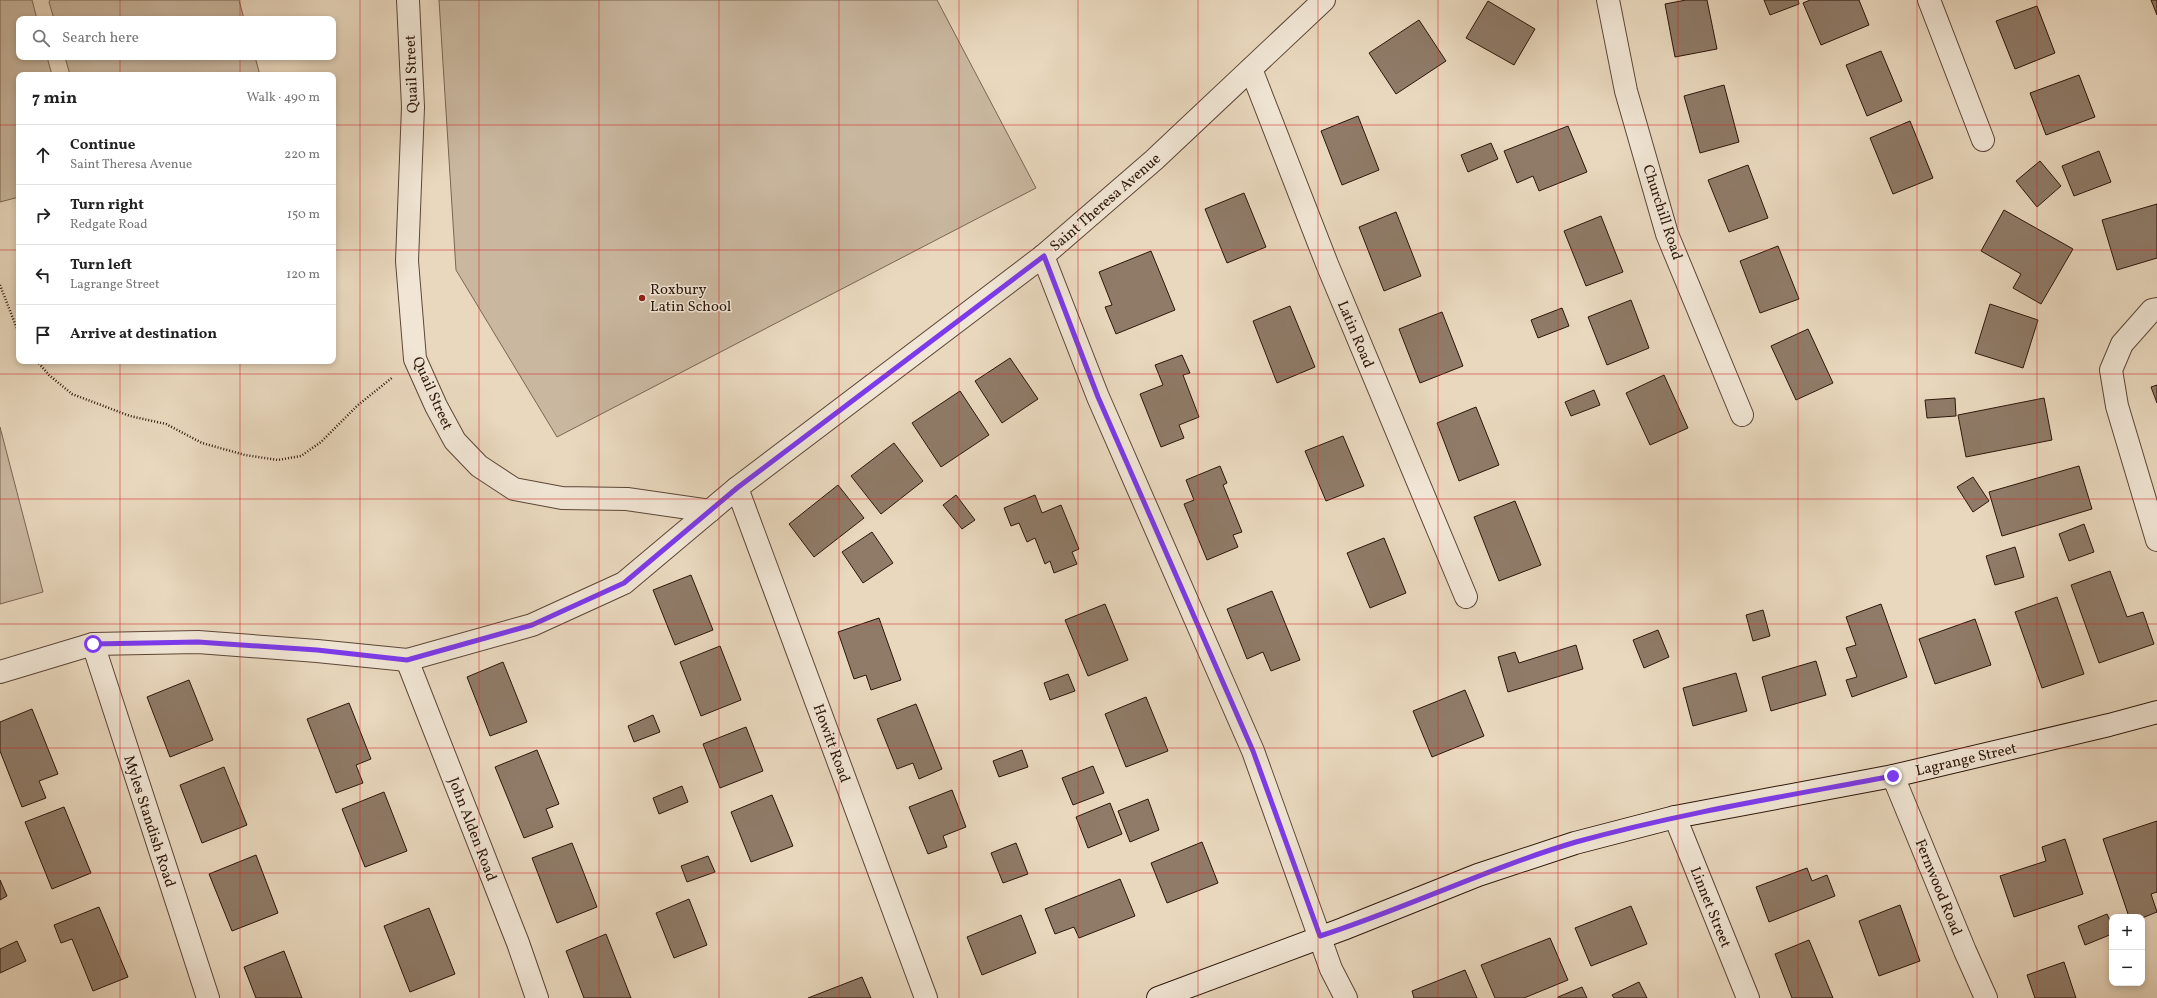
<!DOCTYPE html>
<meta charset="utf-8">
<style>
:root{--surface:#fff;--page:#f2f2f2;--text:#222;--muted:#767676;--line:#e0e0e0}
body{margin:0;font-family:Vollkorn,serif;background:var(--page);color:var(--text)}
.controls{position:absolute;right:12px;bottom:12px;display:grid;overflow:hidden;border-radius:8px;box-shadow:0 2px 6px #0003}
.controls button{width:36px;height:36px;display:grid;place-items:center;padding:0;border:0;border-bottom:1px solid var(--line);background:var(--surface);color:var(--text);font:20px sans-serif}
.stop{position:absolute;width:12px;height:12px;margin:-9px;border:3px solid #7c3aed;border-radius:50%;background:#fff}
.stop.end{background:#7c3aed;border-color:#fff;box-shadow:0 1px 4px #0008}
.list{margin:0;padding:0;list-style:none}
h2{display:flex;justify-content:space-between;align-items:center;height:52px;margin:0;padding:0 16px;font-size:17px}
h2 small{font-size:13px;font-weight:400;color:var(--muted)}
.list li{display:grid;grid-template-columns:26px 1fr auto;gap:12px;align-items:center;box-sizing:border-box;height:60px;padding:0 16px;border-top:1px solid var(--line)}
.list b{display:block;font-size:15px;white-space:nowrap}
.list p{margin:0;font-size:13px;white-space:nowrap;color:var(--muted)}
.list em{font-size:13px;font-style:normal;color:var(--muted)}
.icon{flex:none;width:22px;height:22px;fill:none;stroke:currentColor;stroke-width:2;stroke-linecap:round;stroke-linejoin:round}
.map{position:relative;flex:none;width:2157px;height:998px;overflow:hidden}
.search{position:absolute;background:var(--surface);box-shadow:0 2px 6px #0003;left:16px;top:16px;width:320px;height:44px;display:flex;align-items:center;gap:10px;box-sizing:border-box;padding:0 14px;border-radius:8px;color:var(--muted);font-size:15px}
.panel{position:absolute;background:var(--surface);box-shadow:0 2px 6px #0003;left:16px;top:72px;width:320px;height:292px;border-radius:8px}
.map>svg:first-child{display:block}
</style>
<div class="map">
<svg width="2157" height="998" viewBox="0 0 2157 998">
<rect width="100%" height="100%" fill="#e9d8be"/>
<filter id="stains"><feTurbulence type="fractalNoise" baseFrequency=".005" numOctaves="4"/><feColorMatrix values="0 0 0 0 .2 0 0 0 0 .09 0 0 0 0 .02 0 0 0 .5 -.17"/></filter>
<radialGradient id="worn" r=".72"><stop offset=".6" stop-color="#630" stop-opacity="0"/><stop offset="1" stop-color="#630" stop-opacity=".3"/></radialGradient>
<g fill="#c9b79f" stroke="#7b6654">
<path d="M0 0H32L37 19H19V57H47L52 75H19V197L0 202Z"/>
<path d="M50 0H239L244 19H54L49 2Z"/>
<path d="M439 0H937L1036 188 557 437 456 270Z"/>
<path d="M65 57H255L260 75H70Z"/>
<path d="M0 427 43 592 0 604Z"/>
</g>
<g fill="#8f7b68" stroke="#2d160a">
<path d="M1686 0H1707L1717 49 1675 57 1665 4Z"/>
<path d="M1764 0H1798L1799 4 1770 15Z"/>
<path d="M1810 0H1859L1869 25 1821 45 1803 3Z"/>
<path d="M2151 0H2157V15Z"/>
<path d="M1488 1 1535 29 1514 65 1466 38Z"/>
<path d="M2037 6 2055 53 2015 69 1996 21Z"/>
<path d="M1419 20 1446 61 1396 94 1369 53Z"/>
<path d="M1881 51 1902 101 1867 116 1846 65Z"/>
<path d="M2079 75 2095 117 2046 135 2030 93Z"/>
<path d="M1724 85 1739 142 1700 153 1684 96Z"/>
<path d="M1358 116 1379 170 1342 185 1321 131Z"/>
<path d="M1910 121 1933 178 1893 194 1870 138Z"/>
<path d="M1568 126 1587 172 1539 191 1533 176 1517 183 1504 151Z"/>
<path d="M1491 143 1498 159 1468 172 1461 155Z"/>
<path d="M2099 151 2111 182 2074 196 2062 166Z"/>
<path d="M2040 161 2061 186 2037 207 2016 181Z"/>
<path d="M1748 165 1768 218 1729 232 1708 180Z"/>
<path d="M1244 193 1266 247 1227 263 1205 209Z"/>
<path d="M2157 204V258L2117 270 2102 220Z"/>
<path d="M2004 210 2073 249 2041 304 2013 288 2021 274 1981 251Z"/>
<path d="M1396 212 1421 276 1384 291 1359 227Z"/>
<path d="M1601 216 1623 272 1586 286 1564 231Z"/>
<path d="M1778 246 1799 299 1760 313 1740 261Z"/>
<path d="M1151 251 1175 310 1116 334 1105 307 1112 305 1099 272Z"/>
<path d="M1631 300 1649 348 1607 365 1588 317Z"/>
<path d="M1990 304 2038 320 2023 368 1975 353Z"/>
<path d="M1290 306 1315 367 1277 383 1253 321Z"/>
<path d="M1562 308 1569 326 1538 338 1531 320Z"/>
<path d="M1442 312 1463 366 1420 383 1399 329Z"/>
<path d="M1808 329 1833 383 1796 400 1771 346Z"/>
<path d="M1182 355 1190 373 1183 375 1199 417 1179 425 1184 438 1161 447 1140 394 1163 385 1155 365Z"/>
<path d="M1010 358 1038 399 1002 423 975 381Z"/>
<path d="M1664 375 1688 428 1650 445 1626 393Z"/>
<path d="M2157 385V403L2151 387Z"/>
<path d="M1594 390 1600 405 1571 416 1565 402Z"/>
<path d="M960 391 989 435 941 467 912 423Z"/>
<path d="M1955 398 1956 416 1927 418 1925 400Z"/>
<path d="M2044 398 2052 440 1966 457 1958 415Z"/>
<path d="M1476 407 1499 465 1459 481 1437 423Z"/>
<path d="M1343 436 1364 486 1326 501 1305 451Z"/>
<path d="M894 443 923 481 881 514 851 476Z"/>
<path d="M1220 466 1227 483 1223 485 1242 532 1233 535 1238 547 1207 560 1184 504 1194 500 1186 480Z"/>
<path d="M2079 466 2092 509 2002 536 1989 492Z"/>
<path d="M1973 477 1989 501 1973 512 1957 487Z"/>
<path d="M838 485 864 518 814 557 789 524Z"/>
<path d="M956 495 975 520 962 529 943 505Z"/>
<path d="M1035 495 1042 513 1061 505 1079 549 1072 552 1077 564 1054 573 1050 561 1045 564 1035 538 1027 542 1019 523 1011 526 1004 508Z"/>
<path d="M1515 501 1541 565 1499 581 1474 517Z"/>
<path d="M2084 524 2094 552 2069 561 2059 534Z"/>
<path d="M872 532 893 563 863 583 842 552Z"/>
<path d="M1384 538 1406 593 1370 608 1347 553Z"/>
<path d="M2015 547 2024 577 1995 585 1986 556Z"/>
<path d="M2110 571 2127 617 2143 612 2154 644 2099 663 2071 585Z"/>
<path d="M691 575 713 630 675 645 653 590Z"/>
<path d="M1272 591 1300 660 1271 671 1263 652 1247 659 1227 609Z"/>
<path d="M2057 597 2084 674 2042 688 2015 612Z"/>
<path d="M1105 604 1128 660 1088 676 1065 620Z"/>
<path d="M1881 604 1907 677 1852 697 1846 680 1857 677 1846 648 1856 645 1846 617Z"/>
<path d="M1763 610 1770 636 1753 641 1746 615Z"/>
<path d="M879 618 901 680 871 690 866 675 854 679 838 632Z"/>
<path d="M1975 619 1991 665 1935 684 1919 639Z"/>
<path d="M1658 630 1669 657 1644 668 1633 640Z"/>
<path d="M1576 645 1583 669 1508 692 1498 657 1515 652 1519 663Z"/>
<path d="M720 646 741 700 701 716 680 662Z"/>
<path d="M1816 661 1826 695 1771 711 1762 677Z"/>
<path d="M503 662 527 722 490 736 467 677Z"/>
<path d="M1736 673 1747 711 1693 726 1683 688Z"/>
<path d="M1068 674 1075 691 1050 700 1044 683Z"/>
<path d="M189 680 213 740 170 757 147 697Z"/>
<path d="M1465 690 1484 736 1432 757 1413 711Z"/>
<path d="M1146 697 1168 751 1126 767 1105 714Z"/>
<path d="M349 703 371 759 356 765 363 783 336 793 307 719Z"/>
<path d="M916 704 942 769 919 779 913 763 897 769 877 719Z"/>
<path d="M32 709 58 774 39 781 46 798 22 807 0 751V722Z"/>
<path d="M653 715 660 732 634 742 628 726Z"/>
<path d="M746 727 763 771 720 788 703 744Z"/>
<path d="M537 750 559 804 546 809 553 827 524 838 495 767Z"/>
<path d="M1022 750 1028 767 999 777 993 761Z"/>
<path d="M1093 766 1104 793 1073 805 1062 778Z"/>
<path d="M224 767 247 825 202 843 180 785Z"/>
<path d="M682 786 688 802 659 814 653 798Z"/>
<path d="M952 790 966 827 943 836 947 847 928 854 909 807Z"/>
<path d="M384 792 407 851 365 867 342 809Z"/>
<path d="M772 795 793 846 751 862 731 812Z"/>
<path d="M1148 799 1159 830 1130 842 1118 811Z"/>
<path d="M1110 803 1122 834 1088 848 1076 817Z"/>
<path d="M64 807 91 873 52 889 25 822Z"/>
<path d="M2157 821V892L2151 894 2157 912 2142 918 2129 917 2103 839Z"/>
<path d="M2065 839 2083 894 2014 917 2000 876 2046 861 2042 847Z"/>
<path d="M1202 842 1218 883 1167 903 1151 863Z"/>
<path d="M572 843 597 907 557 923 532 858Z"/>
<path d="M1016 843 1028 874 1003 883 991 853Z"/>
<path d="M256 855 278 913 232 931 209 874Z"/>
<path d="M708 856 715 872 687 882 681 866Z"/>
<path d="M1807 868 1812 881 1827 875 1835 896 1769 922 1756 887Z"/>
<path d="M1120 879 1135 916 1079 938 1074 927 1055 934 1045 909Z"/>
<path d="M0 880 7 896 0 900Z"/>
<path d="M689 899 707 945 674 958 656 913Z"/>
<path d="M1900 905 1920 961 1879 976 1859 921Z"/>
<path d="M1631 906 1647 944 1591 966 1575 928Z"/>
<path d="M99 907 128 977 93 991 72 939 61 943 54 925Z"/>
<path d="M429 908 455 974 410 992 384 926Z"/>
<path d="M2107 914 2112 925V934L2085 945 2078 926Z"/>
<path d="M1021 915 1036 953 982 975 967 937Z"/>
<path d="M606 934 631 998H584L566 951Z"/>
<path d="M1550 938 1568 980 1524 998H1495L1481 965Z"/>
<path d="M1809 940 1833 998H1792L1775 954Z"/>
<path d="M17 941 26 961 0 973V949Z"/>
<path d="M284 951 302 998H256L244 967Z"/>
<path d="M2064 962 2076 998H2035L2027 975Z"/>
<path d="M1465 970 1477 998H1414L1412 991Z"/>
<path d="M862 977 871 998H808Z"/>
<path d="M1639 982 1647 998H1614L1612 995Z"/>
<path d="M1582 987 1587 998H1558V997Z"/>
</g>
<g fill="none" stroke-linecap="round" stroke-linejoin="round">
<g stroke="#5c4637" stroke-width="24">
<g id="street">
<path d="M408 0 413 107 407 261 415 359 436 406 455 441 479 466 514 489 562 498 627 499 710 511"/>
<path d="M1608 0 1626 91 1667 234 1742 415"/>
<path d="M1929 0 1983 140"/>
<path d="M1251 69 1327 264 1466 597"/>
<path d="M1043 256 1098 397 1253 751 1331 969 1346 998"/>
<path d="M2157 309 2152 310 2122 344 2111 370 2117 406 2157 540"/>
<path d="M737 488 926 998"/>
<path d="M93 644 208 998"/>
<path d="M407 660 518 943 537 998"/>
<path d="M0 672 93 644 198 642 317 651 407 660 532 625 624 583 737 488 1043 256 1154 160 1324 0"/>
<path d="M1893 776 1965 951 1986 998"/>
<path d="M1675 817 1748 998"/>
</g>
</g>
<g stroke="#2d160a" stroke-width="24">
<path id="secondary" d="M1158 998 1343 929 1478 875 1575 843 1675 817 1893 776 2109 725 2157 712"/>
</g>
<g stroke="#2d160a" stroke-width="2.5" stroke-dasharray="1 2" stroke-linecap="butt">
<path d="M0 285 19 334"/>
<path d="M37 361 49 375 72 394 130 416 166 424 202 443 245 455 278 460 301 456 321 442 358 405 393 377"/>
</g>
<use href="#street" stroke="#f1e6d5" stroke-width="22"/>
<use href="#secondary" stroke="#f1e6d5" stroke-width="22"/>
</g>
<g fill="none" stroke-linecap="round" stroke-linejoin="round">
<path stroke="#7c3aed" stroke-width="5" d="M93 644 198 642 317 650 407 660 532 625 624 583 737 488 1044 256 1098 397 1253 751 1320 936C1407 908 1488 868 1576 842 1680 813 1787 796 1893 776"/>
</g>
<path fill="none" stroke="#d62828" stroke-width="1" stroke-opacity="0.55" d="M120 0V19M240 0V19M360 0V998M479 0V998M599 0V998M719 0V998M839 0V998M959 0V998M1078 0V998M1198 0V998M1318 0V998M1438 0V998M1558 0V998M1678 0V998M1798 0V998M1917 0V998M2037 0V998M120 57V75M240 57V75M0 125H19M333 125H2157M0 250H19M333 250H2157M120 361V998M240 361V998M0 374H2157M0 499H2157M0 624H2157M0 748H2157M0 873H2157"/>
<circle fill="#8f2418" stroke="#f1e6d5" stroke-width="1.5" cx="642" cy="298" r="4"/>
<g text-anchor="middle" stroke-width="3" stroke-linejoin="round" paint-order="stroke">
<g font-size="15" fill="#2d160a" stroke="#f1e6d5">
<text transform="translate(411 74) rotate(-92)" y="5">Quail Street</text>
<text transform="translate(1105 202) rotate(-41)" y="5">Saint Theresa Avenue</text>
<text transform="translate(1663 212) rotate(72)" y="5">Churchill Road</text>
<text transform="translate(1356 334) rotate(67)" y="5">Latin Road</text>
<text transform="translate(433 393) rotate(66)" y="5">Quail Street</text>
<text transform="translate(832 743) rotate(70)" y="5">Howitt Road</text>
<text transform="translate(1966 759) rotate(-13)" y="5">Lagrange Street</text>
<text transform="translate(150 821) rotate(72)" y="5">Myles Standish Road</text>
<text transform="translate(473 829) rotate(69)" y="5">John Alden Road</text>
<text transform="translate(1939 887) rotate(68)" y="5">Fernwood Road</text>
<text transform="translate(1711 907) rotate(68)" y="5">Linnet Street</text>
</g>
<g font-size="15" fill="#2d160a" stroke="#f1e6d5" text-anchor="start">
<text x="650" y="294">Roxbury<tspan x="650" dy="17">Latin School</tspan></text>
</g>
</g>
<rect width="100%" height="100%" filter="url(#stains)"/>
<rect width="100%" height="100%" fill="url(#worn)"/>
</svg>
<div class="controls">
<button>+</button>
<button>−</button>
</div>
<div class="stop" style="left:93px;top:644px"></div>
<div class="stop end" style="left:1893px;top:776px"></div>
<div class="search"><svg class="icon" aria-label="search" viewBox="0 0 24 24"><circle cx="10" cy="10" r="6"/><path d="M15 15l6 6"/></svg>Search here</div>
<section class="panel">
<h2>7 min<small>Walk · 490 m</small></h2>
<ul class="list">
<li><svg class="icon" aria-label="ahead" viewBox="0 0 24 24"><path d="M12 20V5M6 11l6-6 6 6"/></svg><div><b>Continue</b><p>Saint Theresa Avenue</p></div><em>220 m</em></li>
<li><svg class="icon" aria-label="right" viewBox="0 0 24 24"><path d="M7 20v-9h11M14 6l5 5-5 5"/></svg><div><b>Turn right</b><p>Redgate Road</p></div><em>150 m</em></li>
<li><svg class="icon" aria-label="left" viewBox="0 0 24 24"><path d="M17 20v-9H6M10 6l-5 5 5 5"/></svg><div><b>Turn left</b><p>Lagrange Street</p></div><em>120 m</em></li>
<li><svg class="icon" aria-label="arrive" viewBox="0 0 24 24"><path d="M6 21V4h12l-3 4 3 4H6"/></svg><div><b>Arrive at destination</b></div></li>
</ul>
</section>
</div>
